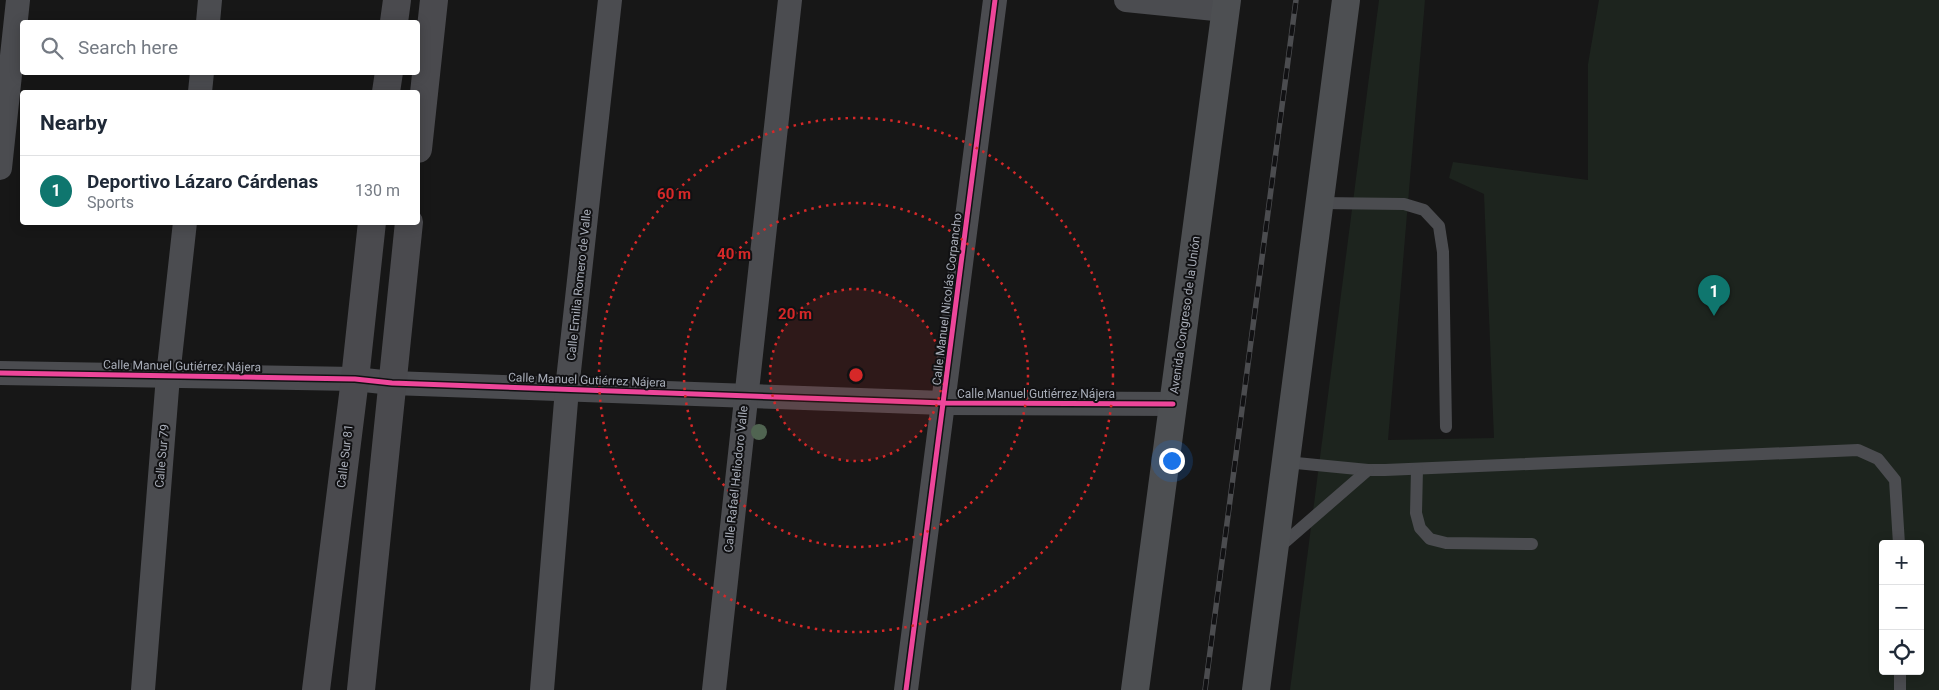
<!DOCTYPE html>
<meta charset="utf-8">
<style>
:root{--surface:#fff;--page:#f2f2f3;--text:#1f2937;--muted:#747a83;--line:#e0e1e3;--accent:#0f766e}
body{margin:0;font-family:Roboto,sans-serif;background:var(--page);color:var(--text)}
.controls{position:absolute;right:15px;bottom:15px;display:grid;overflow:hidden;border-radius:5px;box-shadow:0 2px 12px #0003}
.controls button{width:45px;height:45px;display:grid;place-items:center;padding:0;border:0;border-bottom:1px solid var(--line);background:var(--surface);color:var(--text);font:25px sans-serif}
.you{position:absolute;left:1171px;top:460px;width:18px;height:18px;margin:-12px;border:4px solid #fff;border-radius:50%;background:#1a73e8;box-shadow:0 0 0 8px #1a73e833}
.badge{display:grid;place-items:center;width:32px;height:32px;border-radius:50%;background:var(--accent);color:#fff;font-size:16px;font-weight:700}
.pin{position:absolute;translate:-50% -41px;filter:drop-shadow(0 1px 2px #0008)}
.pin::after{content:'';position:absolute;top:26px;width:18px;height:15px;background:inherit;clip-path:polygon(0 0,100% 0,50% 100%)}
.list{margin:0;padding:0;list-style:none}
h2{display:flex;justify-content:space-between;align-items:center;height:65px;margin:0;padding:0 20px;font-size:21px}
h2 small{font-size:16px;font-weight:400;color:var(--muted)}
.list li{display:grid;grid-template-columns:32px 1fr auto;gap:15px;align-items:center;box-sizing:border-box;height:70px;padding:0 20px;border-top:1px solid var(--line)}
.list b{display:block;font-size:19px;white-space:nowrap}
.list p{margin:0;font-size:16px;white-space:nowrap;color:var(--muted)}
.list em{font-size:16px;font-style:normal;color:var(--muted)}
.icon{flex:none;width:28px;height:28px;fill:none;stroke:currentColor;stroke-width:2;stroke-linecap:round;stroke-linejoin:round}
.map{position:relative;flex:none;width:1939px;height:690px;overflow:hidden}
.search{position:absolute;background:var(--surface);box-shadow:0 2px 12px #0003;left:20px;top:20px;width:400px;height:55px;display:flex;align-items:center;gap:12px;box-sizing:border-box;padding:0 18px;border-radius:5px;color:var(--muted);font-size:19px}
.panel{position:absolute;background:var(--surface);box-shadow:0 2px 12px #0003;left:20px;top:90px;width:400px;height:135px;border-radius:5px}
.map>svg:first-child{display:block}
</style>
<div class="map">
<svg width="1939" height="690" viewBox="0 0 1939 690">
<rect width="100%" height="100%" fill="#171717"/>
<path fill="#1d241e" fill-rule="evenodd" d="M1379 0H1425L1388 440 1494 438 1484 194 1449 178 1453 162 1588 180V64L1599 0H1939V690H1290ZM1883 544H1920V671H1883Z"/>
<g fill="none" stroke-linecap="round" stroke-linejoin="round">
<g stroke="#4b4c50" stroke-width="12">
<path d="M1320 203 1404 204 1424 210 1439 226 1443 252 1446 427"/>
<path d="M1286 462 1368 470H1385L1858 450 1878 459 1895 480 1899 544"/>
<path d="M1417 469 1416 513 1420 528 1430 539 1446 543 1532 544"/>
<path d="M1277 549 1368 470"/>
<path d="M1900 690V671"/>
</g>
<g stroke="#4b4c50" stroke-width="24">
<path d="M1126 0 1225 10"/>
<path d="M208 22 210 0"/>
<path d="M200 92 202 72"/>
<path d="M0 168 18 0"/>
<path d="M0 373 355 379 392 383 944 403 1173 404"/>
<path d="M143 690 168 376 185 222"/>
<path d="M542 690 567 389 610 0"/>
<path d="M714 690 790 0"/>
<path d="M906 690 995 0"/>
</g>
<g stroke="#4a4a4e" stroke-width="28">
<path d="M394 22 397 0"/>
<path d="M386 92 389 72"/>
<path d="M418 149 434 0"/>
<path d="M316 690 355 379 372 222"/>
<path d="M361 690 409 222"/>
</g>
<g stroke="#4d4f52" stroke-width="28">
<path d="M1135 690 1227 0"/>
<path d="M1256 690 1346 0"/>
</g>
<g stroke="#4b4c4f" stroke-width="5.5">
<path id="rail" d="M1205 690 1296 0"/>
</g>
<use href="#rail" stroke="#111113" stroke-width="4" stroke-dasharray="11" stroke-linecap="butt"/>
<g stroke="#111113" stroke-width="8">
<g id="cycleway">
<path d="M0 373 355 379 392 383 944 403 1173 404"/>
<path d="M906 690 995 0"/>
</g>
</g>
<use href="#cycleway" stroke="#ed469a" stroke-width="5"/>
</g>
<circle fill="#506451" cx="759" cy="432" r="8"/>
<circle cx="856" cy="375" r="86" fill="#d62828" fill-opacity=".12"/>
<g fill="none" stroke="#d62828" stroke-width="2.5" stroke-dasharray="2.5 5">
<circle cx="856" cy="375" r="86"/>
<circle cx="856" cy="375" r="172"/>
<circle cx="856" cy="375" r="257"/>
</g>
<g text-anchor="middle" stroke-width="4" stroke-linejoin="round" paint-order="stroke">
<g font-size="12" fill="#a8adb8" stroke="#111113">
<text transform="translate(579 285) rotate(-84)" y="4">Calle Emilia Romero de Valle</text>
<text transform="translate(947 299) rotate(-83)" y="4">Calle Manuel Nicolás Corpancho</text>
<text transform="translate(1185 315) rotate(-82)" y="4">Avenida Congreso de la Unión</text>
<text transform="translate(182 366) rotate(1)" y="4">Calle Manuel Gutiérrez Nájera</text>
<text transform="translate(587 380) rotate(2)" y="4">Calle Manuel Gutiérrez Nájera</text>
<text x="1036" y="398">Calle Manuel Gutiérrez Nájera</text>
<text transform="translate(162 456) rotate(-85)" y="4">Calle Sur 79</text>
<text transform="translate(345 456) rotate(-83)" y="4">Calle Sur 81</text>
<text transform="translate(736 479) rotate(-84)" y="4">Calle Rafaél Heliodoro Valle</text>
</g>
</g>
<circle cx="856" cy="375" r="8" fill="#d62828" stroke="#111113" stroke-width="2.5"/>
<g font-size="15" text-anchor="middle" font-weight="bold" fill="#d62828" stroke="#111113" stroke-width="4" stroke-linejoin="round" paint-order="stroke">
<text x="674" y="199">60 m</text>
<text x="734" y="259">40 m</text>
<text x="795" y="319">20 m</text>
</g>
</svg>
<div class="controls">
<button>+</button>
<button>−</button>
<button><svg class="icon" aria-label="locate" viewBox="0 0 24 24"><circle cx="12" cy="12" r="6"/><path d="M12 2v4M12 18v4M2 12h4M18 12h4"/></svg></button>
</div>
<div class="you"></div>
<div class="pin badge" style="left:1714px;top:316px">1</div>
<div class="search"><svg class="icon" aria-label="search" viewBox="0 0 24 24"><circle cx="10" cy="10" r="6"/><path d="M15 15l6 6"/></svg>Search here</div>
<section class="panel">
<h2>Nearby<small></small></h2>
<ul class="list">
<li><span class="badge">1</span><div><b>Deportivo Lázaro Cárdenas</b><p>Sports</p></div><em>130 m</em></li>
</ul>
</section>
</div>
